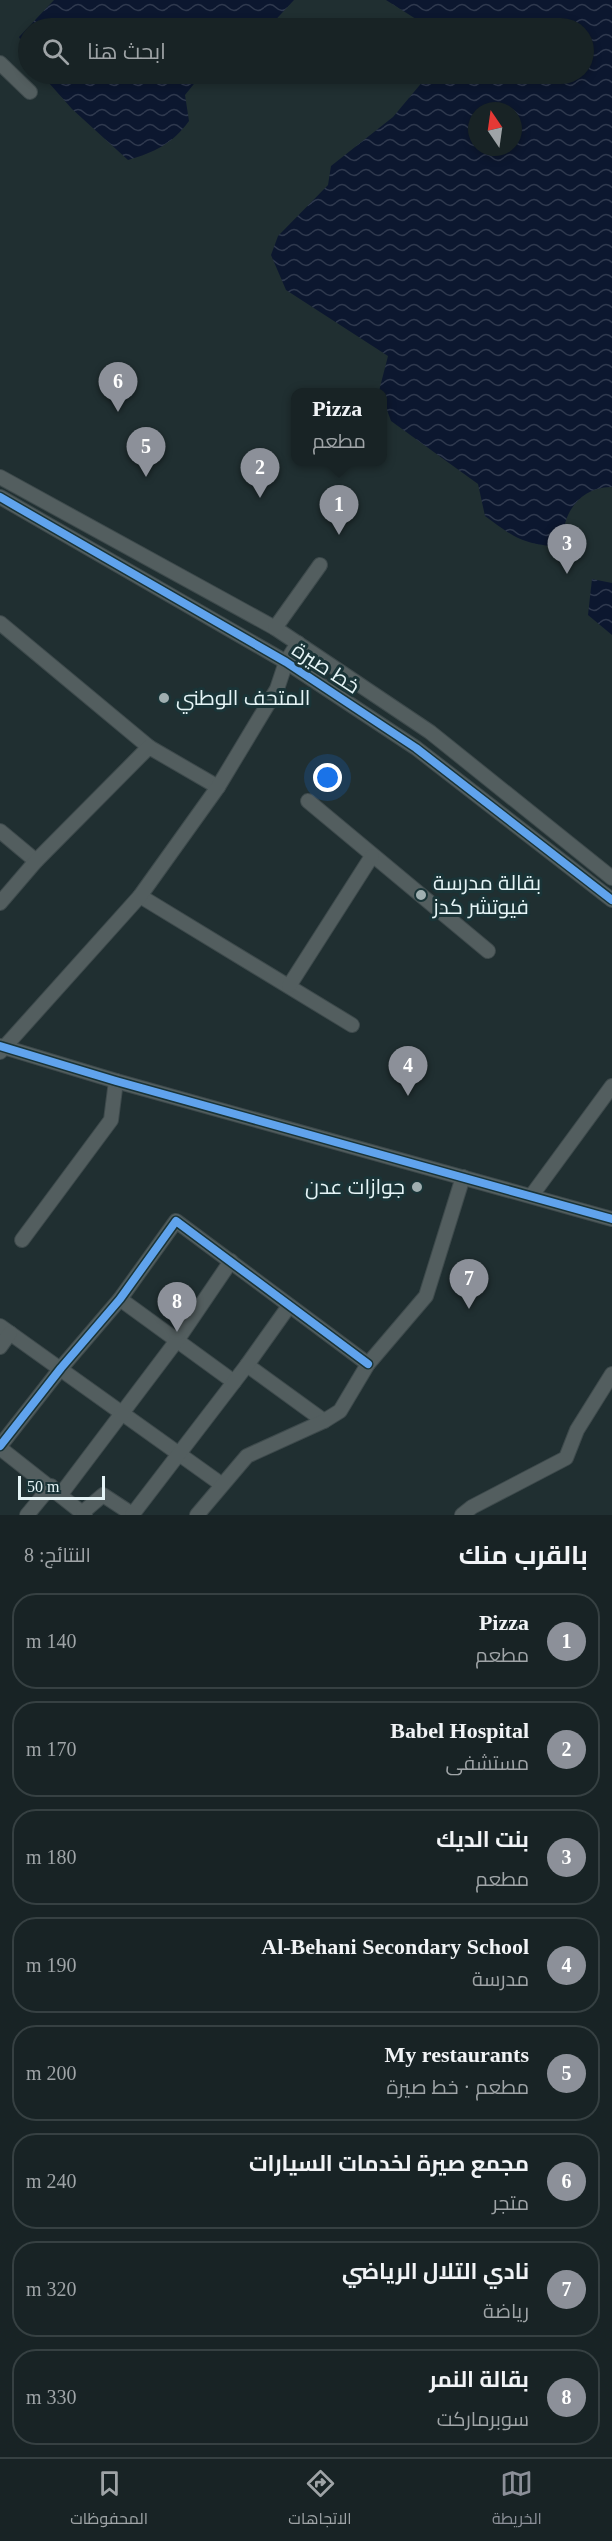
<!DOCTYPE html>
<html lang="ar">
<meta charset="utf-8">
<style>
:root{--surface:#182325;--page:#252f32;--text:#f1f3f6;--muted:#9fa4a7;--line:#364042;--accent:#8c9099}
body{margin:0;font-family:"Times New Roman",Cairo,serif;background:var(--page);color:var(--text);direction:rtl}
.compass{position:absolute;left:468px;top:102px;width:54px;height:54px;border-radius:50%;background:var(--surface);box-shadow:0 3px 9px #0003;rotate:347deg}
.scale{position:absolute;left:18px;bottom:15px;width:87px;box-sizing:border-box;padding-left:6px;border:3px solid #e5f4f6;border-top:0;font-size:16px;line-height:21px;white-space:nowrap;color:#e5f4f6;-webkit-text-stroke:4px #1a3437;paint-order:stroke}
.you{position:absolute;left:328px;top:778px;width:21px;height:21px;margin:-15px;border:4px solid #fff;border-radius:50%;background:#1a73e8;box-shadow:0 0 0 9px #1a73e833}
.badge{display:grid;place-items:center;width:39px;height:39px;border-radius:50%;background:var(--accent);color:#fff;font-size:20px;font-weight:700}
.pin{position:absolute;translate:-50% -50px;filter:drop-shadow(0 2px 3px #0008)}
.pin::after{content:'';position:absolute;top:32px;width:21px;height:18px;background:inherit;clip-path:polygon(0 0,100% 0,50% 100%)}
.popup{position:absolute;left:291px;top:388px;width:96px;height:78px;box-sizing:border-box;display:grid;place-content:center;border-radius:12px;background:var(--surface);filter:drop-shadow(0 2px 4px #0005);font-size:20px;white-space:nowrap;color:var(--muted)}
.popup b{font-size:22px;color:var(--text)}
.popup::after{content:'';position:absolute;left:50%;top:100%;margin-left:-12px;border:12px solid transparent;border-top-color:var(--surface)}
.list{margin:0;padding:0;list-style:none}
h2{display:flex;justify-content:space-between;align-items:center;height:78px;margin:0;padding:0 24px;font-size:26px}
h2 small{font-size:20px;font-weight:400;color:var(--muted)}
.list li{display:grid;grid-template-columns:39px 1fr auto;gap:18px;align-items:center;box-sizing:border-box;height:96px;margin:0 12px 12px;padding:0 12px;border:2px solid var(--line);border-radius:24px}
.list b{display:block;font-size:22px;white-space:nowrap}
.list p{margin:0;font-size:20px;white-space:nowrap;color:var(--muted)}
.list em{font-size:20px;font-style:normal;color:var(--muted)}
.icon{flex:none;width:33px;height:33px;fill:none;stroke:currentColor;stroke-width:2;stroke-linecap:round;stroke-linejoin:round}
.map{position:relative;flex:none;width:612px;height:1515px;overflow:hidden;direction:ltr}
.search{position:absolute;background:var(--surface);box-shadow:0 3px 9px #0003;left:18px;right:18px;top:18px;height:66px;display:flex;align-items:center;gap:15px;box-sizing:border-box;padding:0 21px;border-radius:33px;color:var(--muted);font-size:22px}
.sheet{height:942px;background:var(--surface)}
nav{display:flex;justify-content:space-around;align-items:center;box-sizing:border-box;height:84px;border-top:2px solid var(--line);background:var(--surface);font-size:16px;color:var(--muted)}
nav a{display:grid;justify-items:center;gap:3px}
nav .on{color:var(--accent)}
.map>svg:first-child{display:block}
</style>
<div class="map">
<svg width="612" height="1515" viewBox="0 0 612 1515">
<defs>
<pattern id="water-waves" width="16" height="10" patternUnits="userSpaceOnUse" patternTransform="scale(1.5)"><rect width="16" height="10" fill="#0c172f"/><path d="M0 5q4-4 8 0t8 0" fill="none" stroke="#2f394e"/></pattern>
</defs>
<rect width="100%" height="100%" fill="#202f31"/>
<g fill="url(#water-waves)" fill-rule="evenodd">
<path d="M54 0H294L268 28H28V53L19 37Z"/>
<path d="M386 0H612V487C579 486 559 517 564 547 524 545 516 539 485 516L478 484 391 421 383 399 382 392 379 391 388 356 286 290 271 255 278 236 328 185 331 166 393 117 429 74H584V28H427V26ZM477 111H513V147H477Z"/>
<path d="M41 74H202L185 95 189 121C172 144 155 152 128 160L72 109Z"/>
<path d="M592 579 612 583V635L588 615Z"/>
</g>
<g fill="none" stroke-linecap="round" stroke-linejoin="round">
<g stroke="#3e4a4c" stroke-width="16">
<g id="minor">
<path d="M0 63 30 92"/>
<path d="M0 477 275 628 430 732 612 878"/>
<path d="M0 497 286 662 416 748 612 900"/>
<path d="M0 623 149 747"/>
<path d="M275 628 320 565"/>
<path d="M308 801 488 951"/>
<path d="M0 831 36 861"/>
<path d="M140 896 352 1025"/>
<path d="M0 903 36 861 149 747 218 787"/>
<path d="M289 986 372 856"/>
<path d="M0 1046 116 1081 612 1219"/>
<path d="M0 1052 140 896 218 787 277 689 286 662 298 643"/>
<path d="M532 1195 612 1086"/>
<path d="M22 1240 111 1120 116 1081"/>
<path d="M120 1299 234 1382"/>
<path d="M0 1326 221 1484"/>
<path d="M0 1347 10 1333"/>
<path d="M247 1365 324 1421"/>
<path d="M0 1446 61 1368 120 1299 176 1221 368 1364"/>
<path d="M0 1448 85 1515"/>
<path d="M61 1494 178 1339 231 1261"/>
<path d="M83 1512 103 1495 132 1514"/>
<path d="M27 1515 51 1486"/>
<path d="M132 1515 247 1365 289 1306"/>
<path d="M197 1515 247 1456 324 1421 340 1411 368 1364 426 1296 463 1177"/>
<path d="M462 1515 472 1507 566 1458 577 1430 612 1374"/>
</g>
</g>
<use href="#minor" stroke="#535e5f" stroke-width="14"/>
<g stroke="#1a3437" stroke-width="11">
<g id="cycleway">
<path d="M0 497 286 662 416 748 612 900"/>
<path d="M0 1046 116 1081 612 1219"/>
<path d="M0 1446 61 1368 120 1299 176 1221 368 1364"/>
</g>
</g>
<use href="#cycleway" stroke="#60a3ed" stroke-width="8"/>
</g>
<g fill="#a0afb1" stroke="#1a3437" stroke-width="2">
<circle cx="164" cy="698" r="6"/>
<circle cx="421" cy="895" r="6"/>
<circle cx="417" cy="1187" r="6"/>
</g>
<g text-anchor="middle" stroke-width="6" stroke-linejoin="round" paint-order="stroke">
<g font-size="21" fill="#e5f4f6" stroke="#1a3437">
<text transform="translate(326 668) rotate(33)" y="7">خط صيرة</text>
</g>
<g font-size="21" fill="#e5f4f6" stroke="#1a3437" text-anchor="start">
<text x="176" y="705">المتحف الوطني</text>
<text x="433" y="890">بقالة مدرسة<tspan x="433" dy="24">فيوتشر كدز</tspan></text>
<text x="405" y="1194" text-anchor="end">جوازات عدن</text>
</g>
</g>
</svg>
<svg class="compass" viewBox="-18 -18 36 36"><path d="M0-13l5 13h-10z" fill="#e53935"/><path d="M0 13l5-13h-10z" fill="#9fa4a7"/></svg>
<div class="scale">50 m</div>
<div class="you"></div>
<div class="pin badge" style="left:339px;top:535px">1</div>
<div class="popup"><b>Pizza</b>مطعم</div>
<div class="pin badge" style="left:260px;top:498px">2</div>
<div class="pin badge" style="left:567px;top:574px">3</div>
<div class="pin badge" style="left:408px;top:1096px">4</div>
<div class="pin badge" style="left:146px;top:477px">5</div>
<div class="pin badge" style="left:118px;top:412px">6</div>
<div class="pin badge" style="left:469px;top:1309px">7</div>
<div class="pin badge" style="left:177px;top:1332px">8</div>
<div class="search"><svg class="icon" aria-label="search" viewBox="0 0 24 24"><circle cx="10" cy="10" r="6"/><path d="M15 15l6 6"/></svg>ابحث هنا</div>
</div>
<section class="sheet">
<h2>بالقرب منك<small>النتائج: 8</small></h2>
<ul class="list">
<li><span class="badge">1</span><div><b>Pizza</b><p>مطعم</p></div><em>140 m</em></li>
<li><span class="badge">2</span><div><b>Babel Hospital</b><p>مستشفى</p></div><em>170 m</em></li>
<li><span class="badge">3</span><div><b>بنت الديك</b><p>مطعم</p></div><em>180 m</em></li>
<li><span class="badge">4</span><div><b>Al-Behani Secondary School</b><p>مدرسة</p></div><em>190 m</em></li>
<li><span class="badge">5</span><div><b>My restaurants</b><p>مطعم · خط صيرة</p></div><em>200 m</em></li>
<li><span class="badge">6</span><div><b>مجمع صيرة لخدمات السيارات</b><p>متجر</p></div><em>240 m</em></li>
<li><span class="badge">7</span><div><b>نادي التلال الرياضي</b><p>رياضة</p></div><em>320 m</em></li>
<li><span class="badge">8</span><div><b>بقالة النمر</b><p>سوبرماركت</p></div><em>330 m</em></li>
</ul>
</section>
<nav>
<a class="on"><svg class="icon" aria-label="map" viewBox="0 0 24 24"><path d="M3 6l6-2 6 2 6-2v14l-6 2-6-2-6 2zM9 4v14M15 6v14"/></svg>الخريطة</a>
<a><svg class="icon" aria-label="directions" viewBox="0 0 24 24"><path d="M12 3l9 9-9 9-9-9zM9 14v-3h6M13 9l2 2-2 2"/></svg>الاتجاهات</a>
<a><svg class="icon" aria-label="saved" viewBox="0 0 24 24"><path d="M7 4h10v16l-5-4-5 4z"/></svg>المحفوظات</a>
</nav>
